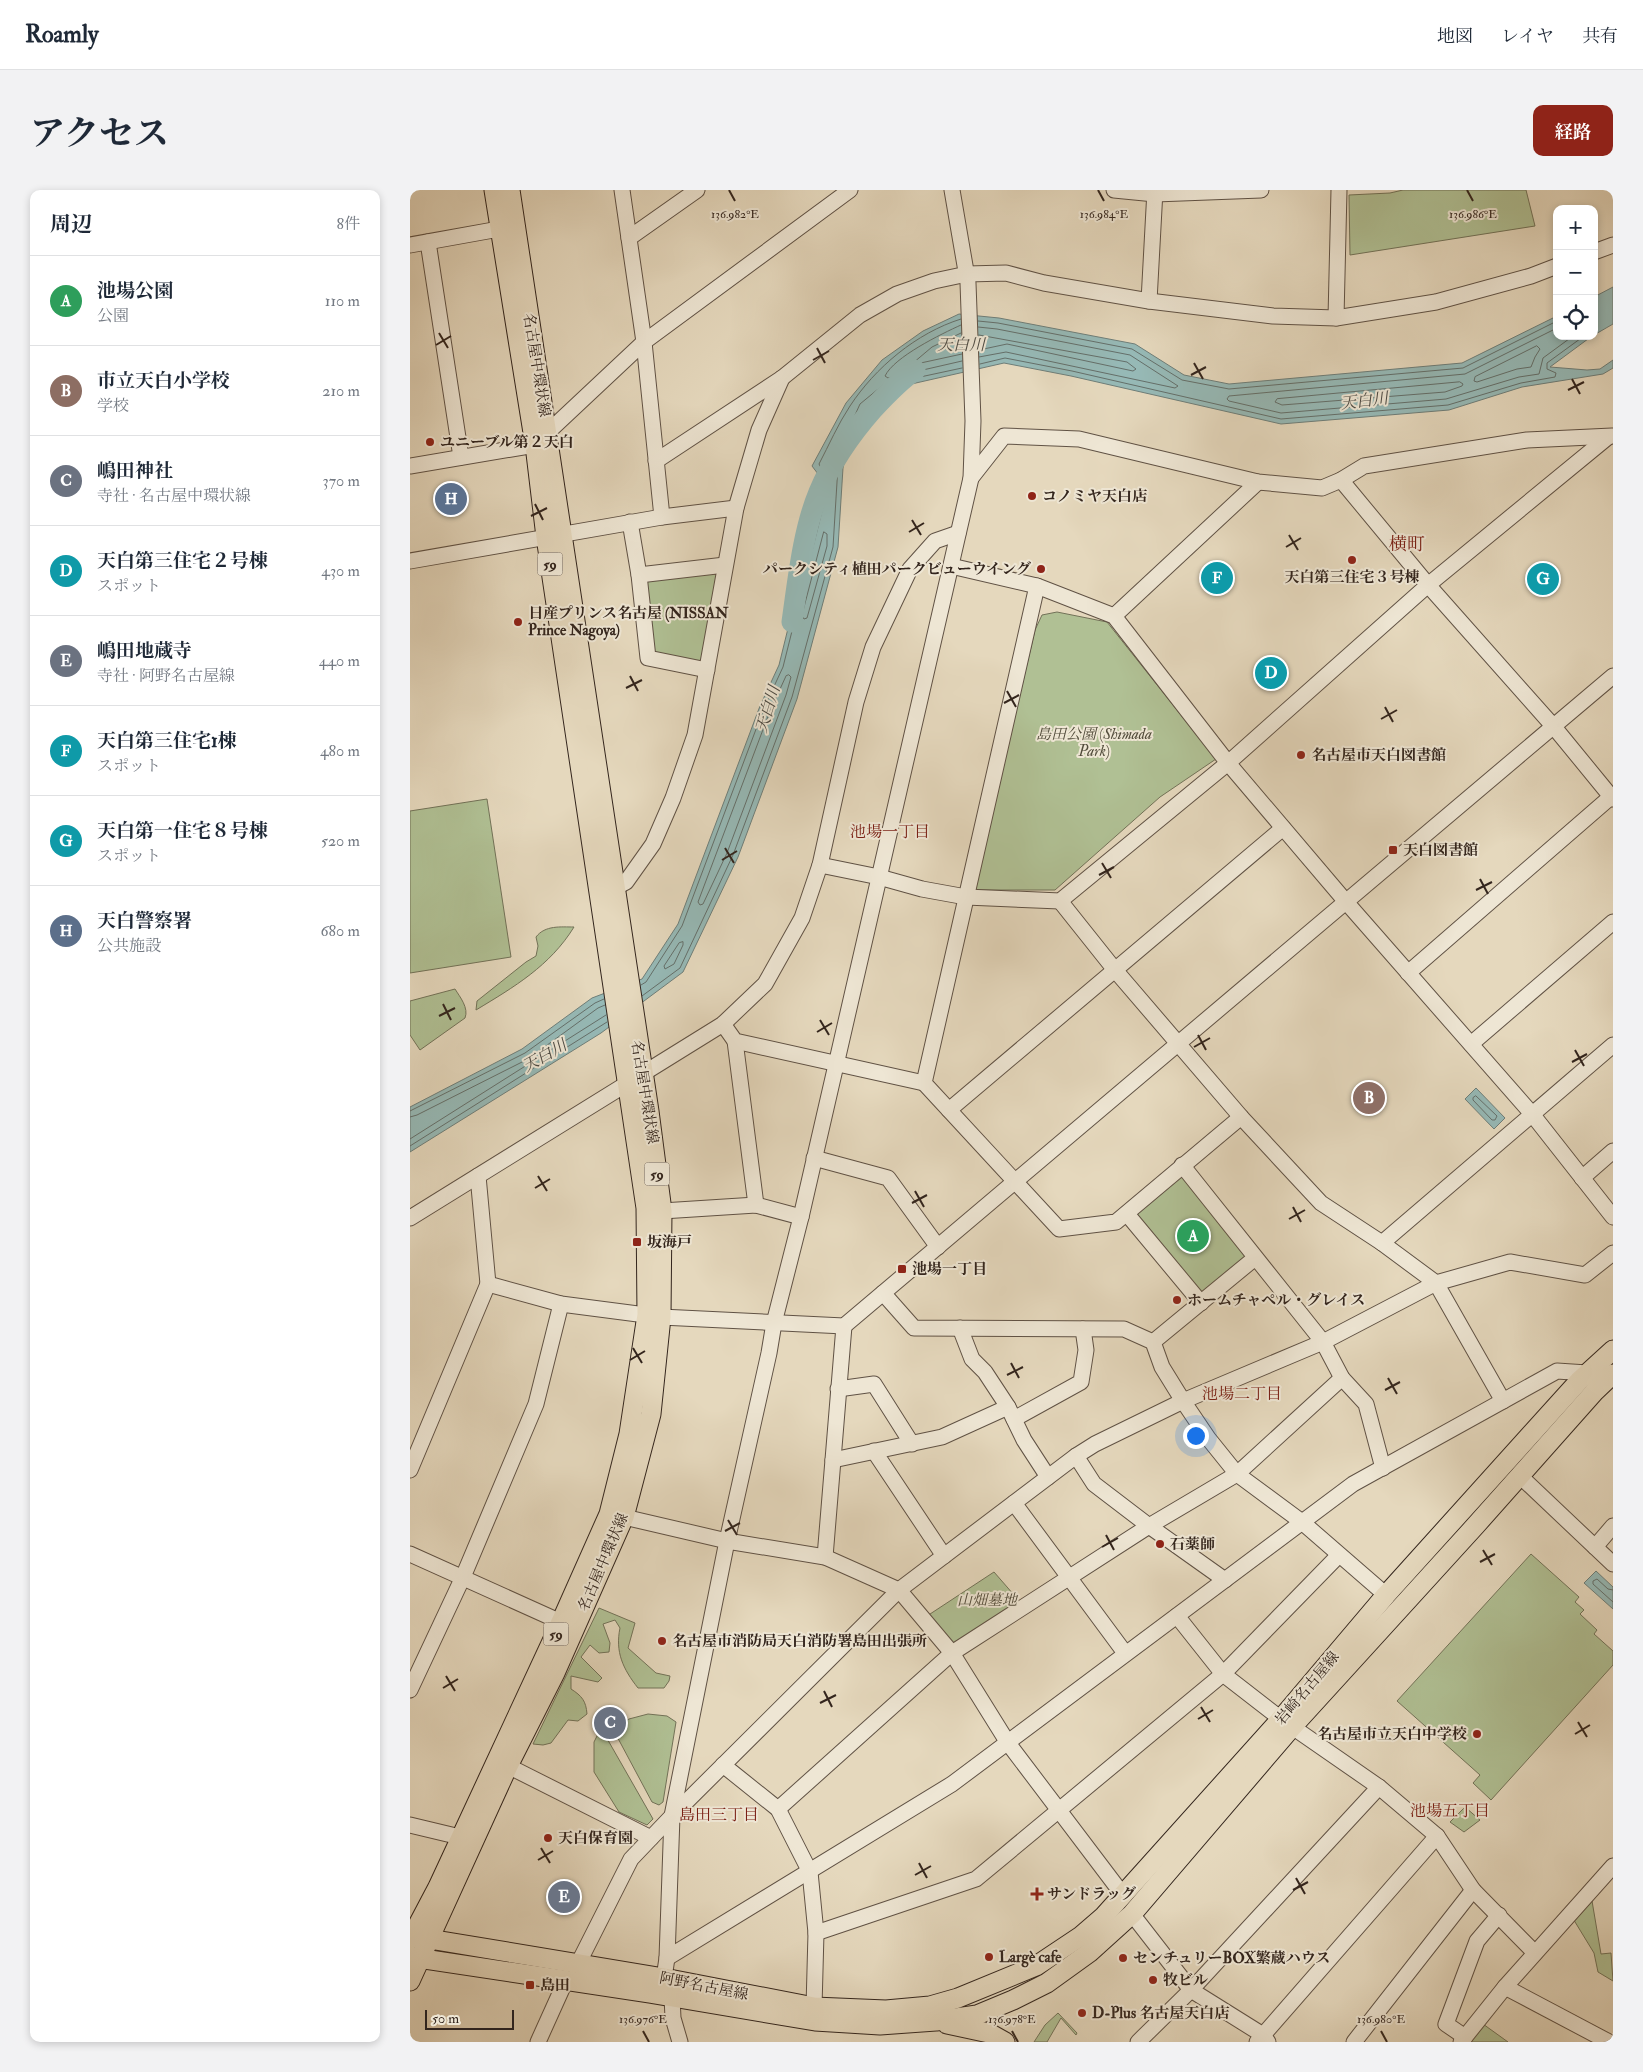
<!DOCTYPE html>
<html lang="ja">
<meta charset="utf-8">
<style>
:root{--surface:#fff;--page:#f2f2f3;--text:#1f2937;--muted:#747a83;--line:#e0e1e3;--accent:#8f2418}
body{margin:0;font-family:"IM FELL Double Pica","Noto Serif JP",serif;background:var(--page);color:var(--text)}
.controls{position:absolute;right:15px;top:15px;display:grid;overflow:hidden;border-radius:10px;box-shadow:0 2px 8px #0003}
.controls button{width:45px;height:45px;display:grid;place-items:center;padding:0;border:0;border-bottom:1px solid var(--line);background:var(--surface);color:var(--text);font:25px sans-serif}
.scale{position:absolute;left:15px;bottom:12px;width:89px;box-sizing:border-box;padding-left:5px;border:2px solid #33251d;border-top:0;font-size:14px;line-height:18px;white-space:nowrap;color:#33251d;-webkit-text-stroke:4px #eee6d4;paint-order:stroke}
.you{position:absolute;left:785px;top:1245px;width:18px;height:18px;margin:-12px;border:4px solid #fff;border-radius:50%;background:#1a73e8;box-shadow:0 0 0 8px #1a73e833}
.badge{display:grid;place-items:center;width:32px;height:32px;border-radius:50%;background:var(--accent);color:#fff;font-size:16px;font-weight:700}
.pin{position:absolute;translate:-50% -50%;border:2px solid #fff;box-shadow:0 1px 5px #0006}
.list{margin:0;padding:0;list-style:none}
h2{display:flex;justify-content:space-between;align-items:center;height:65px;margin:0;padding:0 20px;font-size:21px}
h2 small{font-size:16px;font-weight:400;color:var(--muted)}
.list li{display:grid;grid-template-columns:32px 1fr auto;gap:15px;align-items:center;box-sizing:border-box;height:90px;padding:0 20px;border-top:1px solid var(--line)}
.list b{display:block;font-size:19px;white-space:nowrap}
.list p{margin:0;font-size:16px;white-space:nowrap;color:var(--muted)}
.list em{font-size:16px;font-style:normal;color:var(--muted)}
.icon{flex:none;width:28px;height:28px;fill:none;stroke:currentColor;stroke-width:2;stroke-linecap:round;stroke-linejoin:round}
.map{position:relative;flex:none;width:1203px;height:1852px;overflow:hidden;border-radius:10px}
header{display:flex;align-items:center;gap:30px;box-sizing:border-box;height:70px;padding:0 25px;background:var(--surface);border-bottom:1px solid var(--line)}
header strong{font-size:24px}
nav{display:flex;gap:28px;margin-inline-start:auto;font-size:18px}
.intro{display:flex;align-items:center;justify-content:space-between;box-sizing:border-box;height:120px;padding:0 30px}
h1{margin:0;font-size:35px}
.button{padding:12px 22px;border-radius:10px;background:var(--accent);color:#fff;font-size:18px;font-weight:700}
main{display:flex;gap:30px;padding:0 30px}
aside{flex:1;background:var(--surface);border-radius:10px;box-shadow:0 2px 8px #0003}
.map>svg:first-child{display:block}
</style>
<header>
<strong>Roamly</strong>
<nav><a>地図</a><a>レイヤ</a><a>共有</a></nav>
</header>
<div class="intro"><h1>アクセス</h1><a class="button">経路</a></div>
<main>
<aside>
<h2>周辺<small>8件</small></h2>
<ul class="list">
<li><span class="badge" style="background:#2e9e5b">A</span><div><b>池場公園</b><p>公園</p></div><em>110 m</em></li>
<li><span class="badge" style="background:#8d6e63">B</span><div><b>市立天白小学校</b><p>学校</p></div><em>210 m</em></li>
<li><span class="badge" style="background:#6b7280">C</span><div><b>嶋田神社</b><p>寺社 · 名古屋中環状線</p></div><em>370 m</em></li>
<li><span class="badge" style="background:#0f9aa8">D</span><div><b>天白第三住宅２号棟</b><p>スポット</p></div><em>430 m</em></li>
<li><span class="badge" style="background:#6b7280">E</span><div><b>嶋田地蔵寺</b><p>寺社 · 阿野名古屋線</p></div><em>440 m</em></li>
<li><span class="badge" style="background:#0f9aa8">F</span><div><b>天白第三住宅1棟</b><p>スポット</p></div><em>480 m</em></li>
<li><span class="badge" style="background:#0f9aa8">G</span><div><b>天白第一住宅８号棟</b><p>スポット</p></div><em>520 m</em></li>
<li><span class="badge" style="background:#5c6f8a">H</span><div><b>天白警察署</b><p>公共施設</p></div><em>680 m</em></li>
</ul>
</aside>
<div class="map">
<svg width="1203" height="1852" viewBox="0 0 1203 1852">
<rect width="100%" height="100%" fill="#e5d8bd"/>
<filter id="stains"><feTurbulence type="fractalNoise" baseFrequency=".004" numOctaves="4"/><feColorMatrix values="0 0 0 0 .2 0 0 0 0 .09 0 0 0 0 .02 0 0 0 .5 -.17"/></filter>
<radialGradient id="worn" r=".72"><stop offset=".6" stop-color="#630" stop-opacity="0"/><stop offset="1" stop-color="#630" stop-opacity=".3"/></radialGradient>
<g fill="#b0c094" stroke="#727258">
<path d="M993 0H1116L1125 36 940 65 939 5 980 3Z"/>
<path d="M303 383 308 386 292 470 287 474 240 464 234 389Z"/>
<path d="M647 422 697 432 806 569 750 607 645 700H564L625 440 632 425Z"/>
<path d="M77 609 101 767 0 783V621Z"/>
<path d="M164 737C140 776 104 797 66 820L67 811 116 772 126 766 128 756 126 747C135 735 151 737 164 737Z"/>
<path d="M45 799C50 807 59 818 55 828L10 860 0 845V811Z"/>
<path d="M775 984 839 1065 791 1105 727 1026 728 1021Z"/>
<path d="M1121 1364 1169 1407 1165 1412 1174 1420 1170 1424 1187 1440 1184 1444 1203 1461V1475L1081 1610 1063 1593 1070 1585 987 1511Z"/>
<path d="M584 1382 611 1413 547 1454 541 1453 517 1426Z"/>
<path d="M189 1418 225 1433 218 1458 246 1483 260 1486 259 1491 254 1498H228C213 1479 205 1462 210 1438L205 1430 193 1434 200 1453 199 1462 189 1463 180 1455 171 1467 192 1488 188 1492 161 1486V1499C172 1506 176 1511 177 1524L168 1531 158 1530 141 1553 133 1555 123 1554Z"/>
<path d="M238 1524 257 1526 266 1532 253 1612 249 1615 242 1612 203 1539 219 1529Z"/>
<path d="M191 1538 243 1629 237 1635 209 1622 184 1582V1552Z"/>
<path d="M1055 1617 1070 1630 1054 1642 1040 1632Z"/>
<path d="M1181 1705 1191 1764 1201 1763 1203 1791 1188 1782 1184 1763 1162 1727Z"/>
<path d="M648 1823 667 1843 666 1845 651 1828 637 1852H624L635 1835Z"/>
<path d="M1073 1834 1098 1852H1058Z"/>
</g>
<g fill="#96b9b6" stroke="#6e7e79">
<path d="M1203 97V134L1184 145V107Z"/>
<path d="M549 124 589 128 725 154 774 185 819 194 1052 173 1147 126V146H1182L1140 177 1177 180 1190 179 1203 170V178L1193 184 1112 197 1039 220 871 234 661 186 594 173 475 200 455 216 440 247 433 278 428 357 387 509 328 667 273 782 191 843 0 962V917L112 859 182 808 232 789 268 734 350 516 369 475 414 292 402 276 436 213 472 170 513 141Z"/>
<path d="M1066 898 1095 928 1084 939 1055 909Z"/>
<path d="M1186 1381 1203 1397V1419L1174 1393Z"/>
</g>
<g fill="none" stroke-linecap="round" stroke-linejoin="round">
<g stroke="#646f6a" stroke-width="1">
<path d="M568 131 588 133 722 159 772 190 819 199 1053 178 1147 131"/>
<path d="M551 135C531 144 484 167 475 186L478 188 552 171"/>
<path d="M568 137 587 139 720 165 768 196 765 198 596 162 569 167"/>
<path d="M1147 138 1055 184 819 206 817 209 819 211 871 223 1036 209 1109 187 1129 184 1133 168 1163 146"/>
<path d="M551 143 522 157 503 173 506 174 552 164"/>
<path d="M569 145 717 172 726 179 723 181 597 154 569 160"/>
<path d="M1127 156 1130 159 1125 167 1121 177 1107 179 1067 192 1064 191 1065 187Z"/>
<path d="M570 174 595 168 662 181 871 229 1038 215 1111 193 1145 187 1146 183 1137 179V173L1174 146"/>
<path d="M1050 192 1053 194 1052 196 1035 202 872 215 865 212 867 209Z"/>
<path d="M414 342 417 344V356L397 428 394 429 392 426Z"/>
<path d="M379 485 381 487 376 505 317 663 293 714 290 715 288 712 360 521 376 486Z"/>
<path d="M273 752V755L264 774 255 779 254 776 269 753Z"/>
<path d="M231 795 236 792 272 736 354 518 373 477 419 293 409 274C419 255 428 234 440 216 465 178 506 143 551 129"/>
<path d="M232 806 270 778 323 665 382 507 423 357 428 276 436 245 450 214 473 195 552 178"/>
<path d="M1066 906 1087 926 1085 930H1082L1063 910V908Z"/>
<path d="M0 921 115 863 185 813 194 809"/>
<path d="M0 927 7 925 118 869 188 818 195 815"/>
<path d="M0 949 196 825"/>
<path d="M0 956 197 832"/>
<path d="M1203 1400 1198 1399 1187 1389 1183 1391V1394L1203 1412"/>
</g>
<path stroke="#96b9b6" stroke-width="21" d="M382 432C388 390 393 340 409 302 422 271 441 244 463 219 476 205 489 191 505 180"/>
<g stroke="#605245" stroke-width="17">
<g id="minor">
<path d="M212 0 234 152 252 327"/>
<path d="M704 0 745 4 851 0"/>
<path d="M219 48 287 0"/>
<path d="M18 52 51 267"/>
<path d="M0 55 89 39"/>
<path d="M1184 62 1203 55"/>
<path d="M739 111 745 0"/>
<path d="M926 128 929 0"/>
<path d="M137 243 234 152 440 0"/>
<path d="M246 271 372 188 450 125 487 104 524 91 557 84 596 83 634 93 739 111 863 126 926 128 1026 112 1121 86 1147 76"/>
<path d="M0 276 125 255"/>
<path d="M561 288 594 246 669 249 848 292 912 298 931 290 954 276 1117 250 1202 246"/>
<path d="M931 290 1018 395 1144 537 1203 609"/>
<path d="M220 332 229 385 238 468 297 480"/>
<path d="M0 371 252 327 326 318"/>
<path d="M541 376 627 396 704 426 818 573 937 713 1122 924 1203 1027"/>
<path d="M229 385 315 375"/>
<path d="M627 396 514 893 649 1039 706 1032 831 927"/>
<path d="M704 426 848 292"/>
<path d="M410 675 469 687 512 699 556 707 650 711 818 573 1018 395 1198 247"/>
<path d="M205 698 216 692 243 654 263 608 285 545 326 318 349 240 372 188"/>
<path d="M650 711 705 780 831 927 911 1013 972 1053 1026 1093 1093 1211"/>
<path d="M998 783 1203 605"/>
<path d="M313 834 325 851 514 893"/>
<path d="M325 851 346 1015"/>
<path d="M1061 854 1203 732"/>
<path d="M234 883 313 834 355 794 392 728 410 675 446 512 463 457 500 379 525 351 548 343"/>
<path d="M539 920 873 638"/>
<path d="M404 968 478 988 528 1057"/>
<path d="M772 975 913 1152 932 1188 956 1214 973 1278"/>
<path d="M68 986 78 1094"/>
<path d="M1172 988 1203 961"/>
<path d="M252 1021 346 1015 391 1027"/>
<path d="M717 1024 791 1113"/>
<path d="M0 1028 218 893"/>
<path d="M972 1053 1203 855"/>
<path d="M473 1103 504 1138 714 1139 743 1152 752 1177 773 1211 798 1248 827 1284 892 1332 976 1405"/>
<path d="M550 1138 562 1169 575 1182 598 1217 614 1250 638 1287"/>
<path d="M743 1152 845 1068"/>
<path d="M428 1199 464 1194 502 1254"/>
<path d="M604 1229 671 1192 676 1160 673 1139"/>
<path d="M464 1261 534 1366"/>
<path d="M666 1266 684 1294 739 1336 815 1390"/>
<path d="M423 1270 532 1247 598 1217"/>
<path d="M0 1280 78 1094 151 1114 251 1127 434 1136 1203 486"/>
<path d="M1110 1286 1203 1374"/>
<path d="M604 1313 715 1463"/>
<path d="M214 1327 317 1351 415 1367 489 1400 542 1463 598 1553 713 1705"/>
<path d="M1185 1357 1203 1336"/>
<path d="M0 1364 151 1432"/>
<path d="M415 1367 434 1136"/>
<path d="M767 1426 813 1484 871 1529 969 1597 1027 1646 1063 1700 1125 1763"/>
<path d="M0 1500 53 1387 126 1214 151 1114"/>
<path d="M313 1575 368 1619 400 1682 406 1743 404 1817"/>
<path d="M98 1576 241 1648"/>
<path d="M368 1619 542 1463 739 1336 827 1284 932 1188"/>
<path d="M0 1635 50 1647"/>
<path d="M722 1724 781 1800 853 1845 858 1852"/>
<path d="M406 1743 566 1689 813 1484 929 1365"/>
<path d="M257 1768 542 1594 943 1294 1147 1181 1177 1183"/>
<path d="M168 1774 221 1669 262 1626 489 1400 666 1266 685 1254 773 1211 913 1152 1026 1093 1100 1072 1175 1085 1203 1063"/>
<path d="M1095 1797 1199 1852"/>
<path d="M1055 1847 1036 1834 1067 1751 1089 1725"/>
<path d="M128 1852 156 1790"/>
<path d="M270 1852 263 1828 262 1807 254 1788 257 1768 262 1626 317 1351 359 1163 364 1133 391 1027 561 288 563 231 558 93 542 0"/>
<path d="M728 1852 781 1800 969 1597"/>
<path d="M847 1852 1027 1646"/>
<path d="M944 1852 1063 1700"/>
<path d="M1051 1852 1095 1797 1203 1676"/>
</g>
</g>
<g stroke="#33251d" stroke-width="21">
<g id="major">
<path d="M7 1747 254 1788 404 1817 476 1820 520 1816 548 1808 626 1776 671 1746 693 1727 871 1529 976 1405 1169 1191 1203 1160"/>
<path d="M0 1750 28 1697 151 1432 199 1324 219 1244 237 1125 236 1018 136 347 125 255 84 0"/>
<path d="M0 1767 240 1803 405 1831 470 1835 526 1831 567 1825 603 1810 637 1793 680 1762 722 1724 882 1537 1066 1335 1185 1201 1203 1184"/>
<path d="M0 1791 98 1576 145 1483 214 1327 241 1224 251 1127 252 1021 239 921 100 0"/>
<path d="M537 1834 579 1843 595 1852"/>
</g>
</g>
<use href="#minor" stroke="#eee6d4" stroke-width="15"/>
<use href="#major" stroke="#e5d8bd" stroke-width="19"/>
</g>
<path fill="none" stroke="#33251d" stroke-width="2" d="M319 0 325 11M688 0 694 11M1057 0 1063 11M29 143 38 158M26 155 41 146M407 158 415 173M403 170 419 161M784 173 793 189M781 185 796 177M1162 189 1170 204M1158 200 1174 192M125 314 133 330M121 326 137 318M502 330 511 345M499 342 514 333M879 345 888 360M876 357 891 348M220 486 228 501M216 498 232 490M597 501 606 517M594 513 609 505M975 517 983 532M971 529 987 520M315 658 324 673M312 670 327 661M692 673 701 688M689 685 704 677M1070 689 1078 704M1066 700 1082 692M33 814 41 830M29 826 45 818M410 830 419 845M407 842 422 833M788 845 796 860M784 857 800 848M1165 860 1174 876M1162 872 1177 864M128 986 137 1001M125 998 140 989M505 1001 514 1017M502 1013 517 1005M883 1017 891 1032M879 1029 895 1020M223 1158 232 1173M220 1170 235 1161M601 1173 609 1188M597 1185 613 1177M978 1188 987 1204M975 1200 990 1192M318 1330 327 1345M315 1341 330 1333M696 1345 704 1360M692 1357 708 1348M1073 1360 1082 1375M1070 1372 1085 1364M36 1486 45 1501M33 1498 48 1489M414 1501 422 1517M410 1513 426 1505M791 1517 800 1532M788 1529 803 1520M1168 1532 1177 1547M1165 1544 1180 1535M131 1658 140 1673M128 1670 143 1661M509 1673 517 1688M505 1685 521 1676M886 1688 895 1704M883 1700 898 1692M233 1841 239 1852M602 1841 608 1852M971 1841 977 1852"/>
<g fill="#8f2418" stroke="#eee6d4" stroke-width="2">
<circle cx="20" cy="252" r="5"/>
<circle cx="622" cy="306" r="5"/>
<circle cx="942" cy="370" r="5"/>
<circle cx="631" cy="379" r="5"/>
<circle cx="108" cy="432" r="5"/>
<circle cx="891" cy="565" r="5"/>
<rect x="978" y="655" width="10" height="10" rx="2.5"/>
<rect x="222" y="1047" width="10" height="10" rx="2.5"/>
<rect x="487" y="1074" width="10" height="10" rx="2.5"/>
<circle cx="767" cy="1110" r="5"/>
<circle cx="750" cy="1354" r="5"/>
<circle cx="252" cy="1451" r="5"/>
<circle cx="1067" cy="1544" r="5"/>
<circle cx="138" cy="1648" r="5"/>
<path d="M624.5 1696.5h5v5h5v5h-5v5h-5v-5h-5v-5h5z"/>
<circle cx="579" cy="1767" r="5"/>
<circle cx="713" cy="1768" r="5"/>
<circle cx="743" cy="1790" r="5"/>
<rect x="115" y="1790" width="10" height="10" rx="2.5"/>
<circle cx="672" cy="1823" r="5"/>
</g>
<g text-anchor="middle" stroke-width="4" stroke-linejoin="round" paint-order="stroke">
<g fill="#eee6d4" stroke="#6b5f54" stroke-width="1">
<rect x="127.5" y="362.5" width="25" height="23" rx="4"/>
<rect x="234.5" y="972.5" width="25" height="23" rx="4"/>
<rect x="133.5" y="1432.5" width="25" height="23" rx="4"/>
</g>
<g font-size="14" font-weight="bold" fill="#33251d">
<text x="140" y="379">59</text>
<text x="247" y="989">59</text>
<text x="146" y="1449">59</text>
</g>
<g font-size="15" fill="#33251d" stroke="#eee6d4">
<text transform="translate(127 175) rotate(81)" y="5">名古屋中環状線</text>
<text transform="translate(235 902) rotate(81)" y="5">名古屋中環状線</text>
<text transform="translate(193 1372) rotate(-67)" y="5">名古屋中環状線</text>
<text transform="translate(897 1498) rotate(-50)" y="5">岩崎名古屋線</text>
<text transform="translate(294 1796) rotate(11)" y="5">阿野名古屋線</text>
</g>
<g font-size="15" font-weight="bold" fill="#33251d" stroke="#eee6d4" text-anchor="start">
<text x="30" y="257">ユニーブル第２天白</text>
<text x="632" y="311">コノミヤ天白店</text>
<text x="621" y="384" text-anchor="end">パークシティ植田パークビューウイング</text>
<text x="942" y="392" text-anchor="middle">天白第三住宅３号棟</text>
<text x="118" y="428">日産プリンス名古屋 (NISSAN<tspan x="118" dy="17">Prince Nagoya)</tspan></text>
<text x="901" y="570">名古屋市天白図書館</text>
<text x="993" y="665">天白図書館</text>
<text x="237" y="1057">坂海戸</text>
<text x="502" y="1084">池場一丁目</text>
<text x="777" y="1115">ホームチャペル・グレイス</text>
<text x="760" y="1359">石薬師</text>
<text x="262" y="1456">名古屋市消防局天白消防署島田出張所</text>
<text x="1057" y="1549" text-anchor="end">名古屋市立天白中学校</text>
<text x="148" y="1653">天白保育園</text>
<text x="637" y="1709">サンドラッグ</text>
<text x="589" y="1772">Largè cafe</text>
<text x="723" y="1773">センチュリーBOX繁蔵ハウス</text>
<text x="753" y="1795">牧ビル</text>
<text x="130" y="1800">島田</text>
<text x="682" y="1828">D-Plus 名古屋天白店</text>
</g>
<g font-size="15" font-style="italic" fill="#524c3b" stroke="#eee6d4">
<text x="684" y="549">島田公園 (Shimada<tspan x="684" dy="17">Park)</tspan></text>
<text x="577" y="1415">山畑墓地</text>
</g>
<g font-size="16" font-style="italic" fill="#4c4a43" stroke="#eee6d4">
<text x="551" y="160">天白川</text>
<text transform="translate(954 210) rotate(-7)" y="6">天白川</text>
<text transform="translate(357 519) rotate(-73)" y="6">天白川</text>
<text transform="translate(134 865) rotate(-30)" y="6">天白川</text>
</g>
<g font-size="16" fill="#7a1f14" stroke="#eee6d4">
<text x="480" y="647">池場一丁目</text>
<text x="832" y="1209">池場二丁目</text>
<text x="1040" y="1626">池場五丁目</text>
<text x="309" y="1630">島田三丁目</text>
</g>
<g font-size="18" fill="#7a1f14" stroke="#eee6d4">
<text x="997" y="360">横町</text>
</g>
</g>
<g font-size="12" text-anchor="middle" fill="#33251d" stroke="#eee6d4" stroke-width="4" stroke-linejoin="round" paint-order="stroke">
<text x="325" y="28">136.982°E</text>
<text x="694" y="28">136.984°E</text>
<text x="1063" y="28">136.986°E</text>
<text x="233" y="1833">136.976°E</text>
<text x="602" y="1833">136.978°E</text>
<text x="971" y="1833">136.980°E</text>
</g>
<rect width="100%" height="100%" filter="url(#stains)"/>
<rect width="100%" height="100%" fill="url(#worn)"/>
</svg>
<div class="controls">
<button>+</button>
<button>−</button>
<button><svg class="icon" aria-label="locate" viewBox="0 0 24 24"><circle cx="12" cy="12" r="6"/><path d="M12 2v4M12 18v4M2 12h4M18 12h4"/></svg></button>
</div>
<div class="scale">50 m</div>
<div class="you"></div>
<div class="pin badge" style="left:783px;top:1046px;background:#2e9e5b">A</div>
<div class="pin badge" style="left:959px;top:908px;background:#8d6e63">B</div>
<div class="pin badge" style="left:200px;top:1533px;background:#6b7280">C</div>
<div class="pin badge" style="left:861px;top:483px;background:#0f9aa8">D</div>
<div class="pin badge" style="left:154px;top:1707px;background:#6b7280">E</div>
<div class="pin badge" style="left:807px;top:388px;background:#0f9aa8">F</div>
<div class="pin badge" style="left:1133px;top:389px;background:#0f9aa8">G</div>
<div class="pin badge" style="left:41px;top:309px;background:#5c6f8a">H</div>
</div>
</main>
